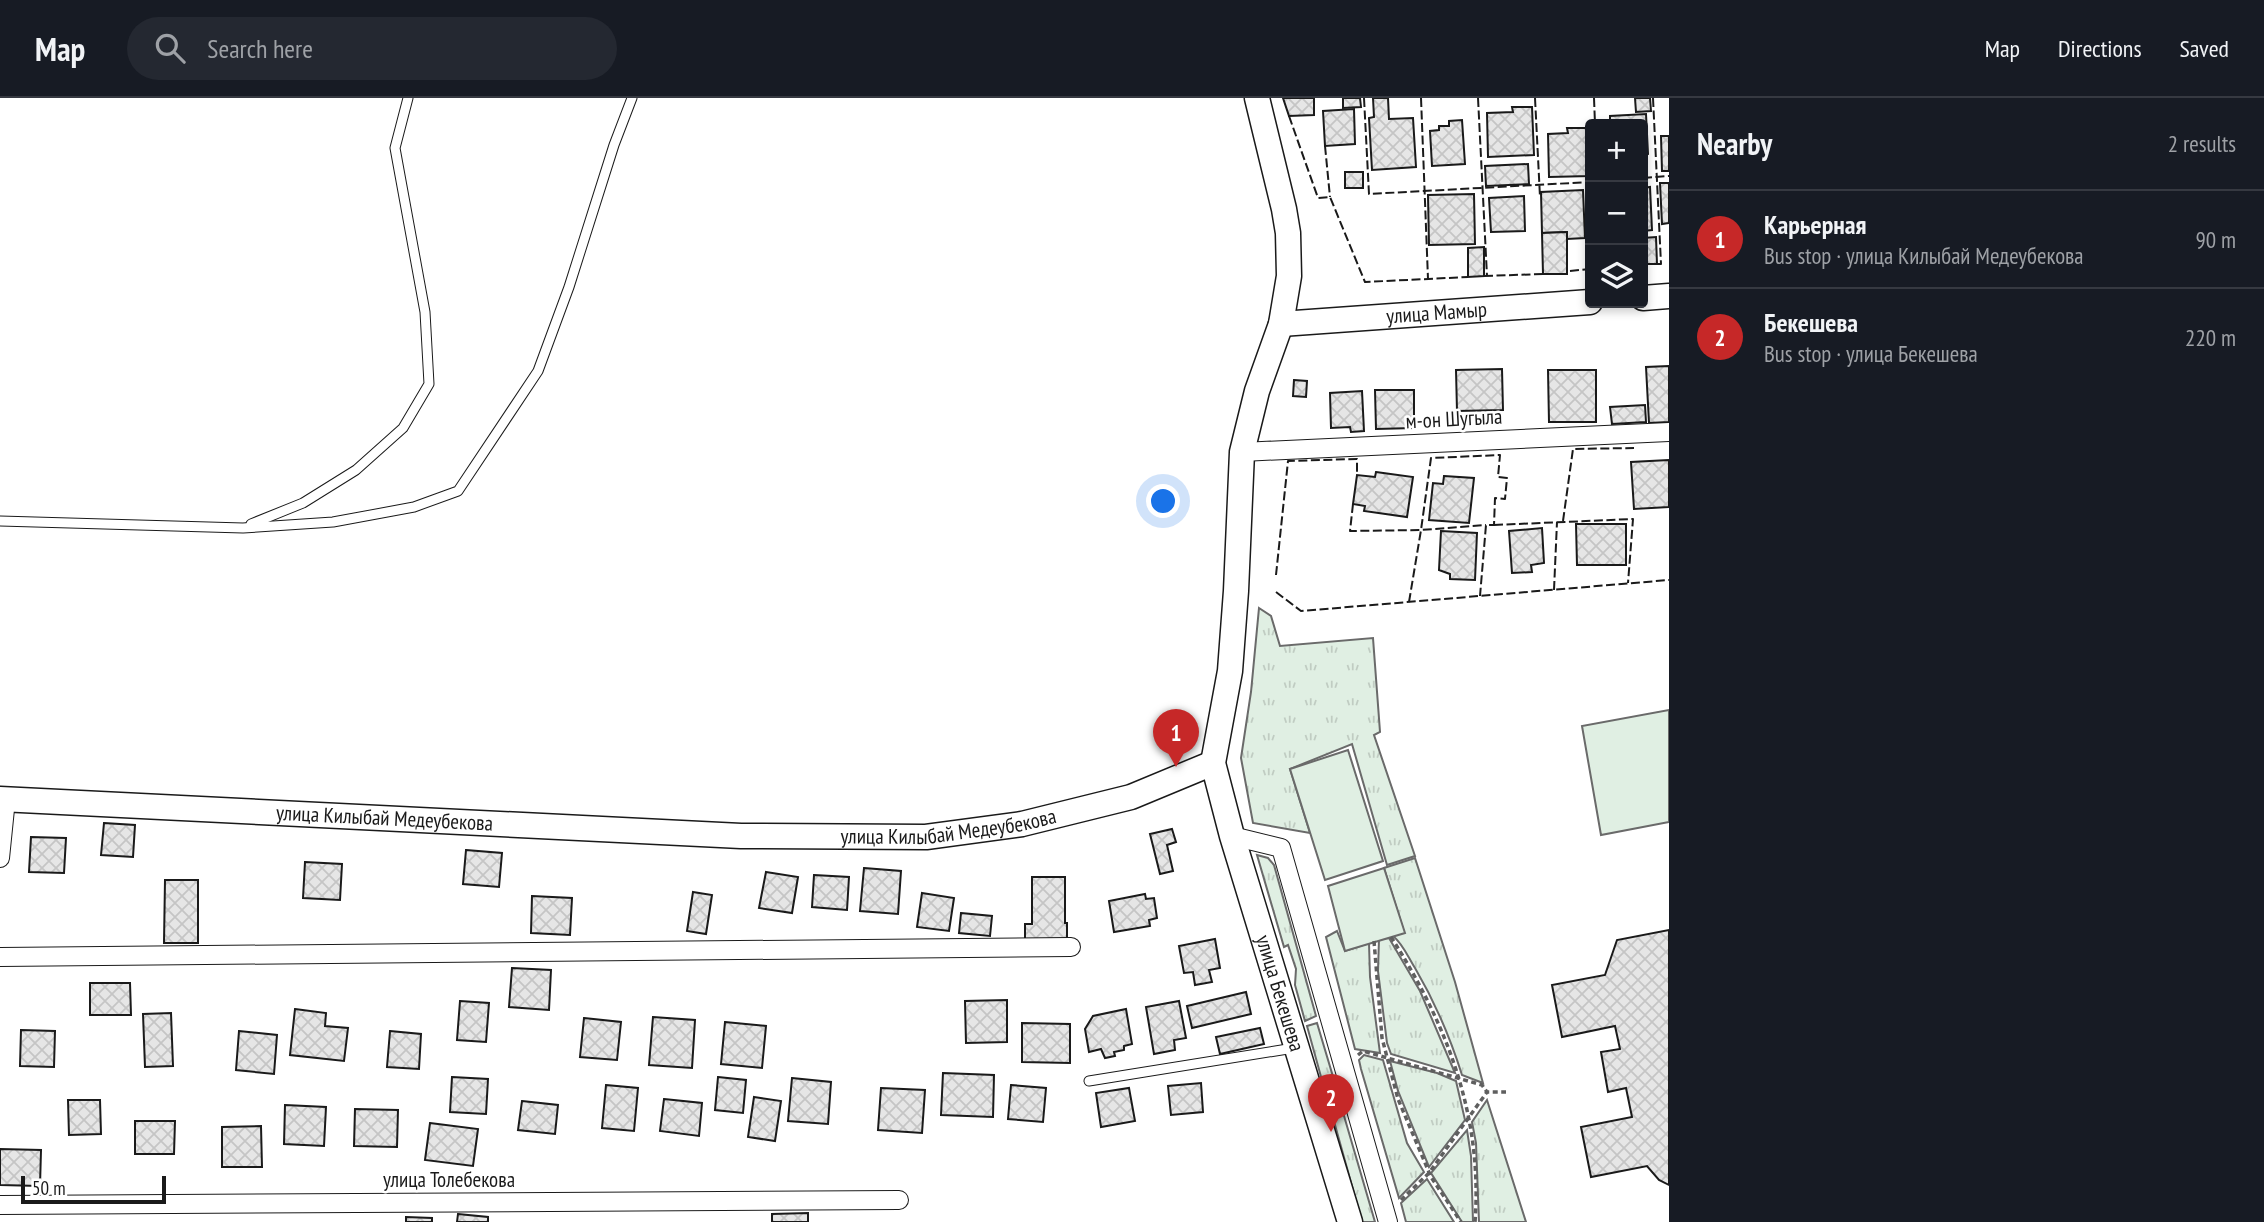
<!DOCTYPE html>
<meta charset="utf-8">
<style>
:root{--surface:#171b24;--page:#242831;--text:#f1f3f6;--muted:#9ea1a6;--line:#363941;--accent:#c62828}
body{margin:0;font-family:"PT Sans Narrow",sans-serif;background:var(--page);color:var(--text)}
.controls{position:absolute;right:21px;top:21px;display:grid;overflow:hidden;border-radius:7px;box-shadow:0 4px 10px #0003}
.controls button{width:63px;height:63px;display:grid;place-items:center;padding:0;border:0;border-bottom:2px solid var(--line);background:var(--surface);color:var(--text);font:35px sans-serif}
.scale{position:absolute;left:21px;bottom:18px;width:145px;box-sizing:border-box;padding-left:7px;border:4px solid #1a1a1a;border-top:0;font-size:19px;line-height:24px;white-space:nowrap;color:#1a1a1a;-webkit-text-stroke:5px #fff;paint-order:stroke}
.you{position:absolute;left:1164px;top:404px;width:24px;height:24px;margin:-18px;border:5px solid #fff;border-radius:50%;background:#1a73e8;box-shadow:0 0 0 10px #1a73e833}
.badge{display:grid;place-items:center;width:46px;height:46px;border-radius:50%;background:var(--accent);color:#fff;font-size:23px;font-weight:700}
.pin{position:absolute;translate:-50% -58px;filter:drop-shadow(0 2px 4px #0008)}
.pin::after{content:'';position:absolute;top:37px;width:24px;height:21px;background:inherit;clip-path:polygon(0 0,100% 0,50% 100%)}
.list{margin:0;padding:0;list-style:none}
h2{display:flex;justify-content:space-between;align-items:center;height:91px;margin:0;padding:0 28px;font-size:30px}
h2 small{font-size:23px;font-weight:400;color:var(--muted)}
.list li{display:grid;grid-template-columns:46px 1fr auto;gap:21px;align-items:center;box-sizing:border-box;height:98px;padding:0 28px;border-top:2px solid var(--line)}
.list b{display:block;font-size:26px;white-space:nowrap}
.list p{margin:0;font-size:23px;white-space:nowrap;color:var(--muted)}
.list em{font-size:23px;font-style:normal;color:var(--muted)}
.icon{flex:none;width:38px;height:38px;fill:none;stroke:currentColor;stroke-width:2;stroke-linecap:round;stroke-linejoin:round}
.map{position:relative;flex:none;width:1669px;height:1124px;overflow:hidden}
header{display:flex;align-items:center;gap:42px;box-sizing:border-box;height:98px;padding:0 35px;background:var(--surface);border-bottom:2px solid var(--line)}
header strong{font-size:33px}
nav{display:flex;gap:38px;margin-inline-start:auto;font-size:24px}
.search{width:490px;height:63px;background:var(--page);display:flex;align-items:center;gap:18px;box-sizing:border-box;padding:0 24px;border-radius:38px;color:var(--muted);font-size:26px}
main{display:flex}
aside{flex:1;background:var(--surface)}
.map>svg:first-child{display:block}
</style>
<header>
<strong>Map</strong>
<div class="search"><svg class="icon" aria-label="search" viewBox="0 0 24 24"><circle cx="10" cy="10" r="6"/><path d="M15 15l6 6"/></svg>Search here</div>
<nav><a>Map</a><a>Directions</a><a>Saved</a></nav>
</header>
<main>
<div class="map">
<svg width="1669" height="1124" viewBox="0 0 1669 1124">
<defs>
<pattern id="grass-tufts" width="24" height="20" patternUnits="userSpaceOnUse" patternTransform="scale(1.75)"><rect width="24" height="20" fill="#e0efe3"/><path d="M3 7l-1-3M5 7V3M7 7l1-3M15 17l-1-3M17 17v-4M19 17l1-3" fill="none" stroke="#c0ccc2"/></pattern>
<pattern id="building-cross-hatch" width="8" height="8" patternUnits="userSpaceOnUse" patternTransform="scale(1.75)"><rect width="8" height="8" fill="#e6e6e6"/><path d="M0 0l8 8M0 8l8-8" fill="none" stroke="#c5c5c5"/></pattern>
</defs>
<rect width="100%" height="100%" fill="#fff"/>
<g fill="url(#grass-tufts)" stroke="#6a6a6a" stroke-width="2">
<path d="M1259 510 1271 518 1280 548 1373 540 1380 634 1374 637 1415 758 1387 767 1352 646 1290 671 1310 735 1253 725 1241 660 1251 594Z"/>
<path d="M1257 757 1268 760 1274 767 1316 918 1305 923 1295 887 1296 871 1288 847 1284 849Z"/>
<path d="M1415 760 1455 884 1483 985 1462 977C1450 939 1435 904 1415 870 1408 859 1403 846 1393 838L1404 834 1384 770Z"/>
<path d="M1337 833 1345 853 1369 845 1370 879 1380 955 1355 951 1326 839Z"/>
<path d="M1389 840 1420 893 1455 975 1391 956 1387 945 1378 873 1379 841Z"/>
<path d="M1317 925 1334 982 1323 986 1307 928Z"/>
<path d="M1364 957 1383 962 1407 1045 1424 1074 1399 1100 1361 971 1359 962Z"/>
<path d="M1390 963 1437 975 1456 983 1465 1022 1429 1069 1398 993Z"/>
<path d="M1335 987 1375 1124H1362L1325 991Z"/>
<path d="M1487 1002 1526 1124H1479L1476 1045 1472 1024Z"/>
<path d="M1467 1032 1471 1058 1473 1124H1462L1431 1075Z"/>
<path d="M1427 1081 1454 1124H1406L1401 1105Z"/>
</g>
<g fill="#e0efe3" stroke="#6a6a6a" stroke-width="2">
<path d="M1669 612V724L1601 737 1582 628Z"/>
<path d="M1348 652 1383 763 1325 782 1290 671Z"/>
<path d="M1384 770 1405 835 1345 853 1328 788Z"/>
</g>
<g fill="url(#building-cross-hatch)" stroke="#1a1a1a" stroke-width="2">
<path d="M1283 0H1314V17L1289 18Z"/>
<path d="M1343 0H1360L1361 9 1343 10Z"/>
<path d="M1373 0H1388L1389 21 1413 20 1416 69 1372 72 1369 20 1374 19Z"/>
<path d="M1635 0H1650L1651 13 1636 14Z"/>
<path d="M1512 9H1532L1534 57 1488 59 1487 15 1513 14Z"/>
<path d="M1354 11 1355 46 1325 48 1323 13Z"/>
<path d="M1646 16 1648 56 1643 57V26H1610V18Z"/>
<path d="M1462 22 1465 66 1432 68 1430 33 1439 32V28H1449V23Z"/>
<path d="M1567 30H1589L1590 78 1549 79 1548 36 1568 35Z"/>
<path d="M1661 38H1669V73H1662Z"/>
<path d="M1528 66 1529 86 1486 88 1485 68Z"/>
<rect x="1345" y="74" width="18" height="16"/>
<path d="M1660 85H1669V125L1662 126Z"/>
<path d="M1650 89 1652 132 1643 133V90Z"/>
<path d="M1583 92 1585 140 1567 141V134L1542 135 1541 94Z"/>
<path d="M1474 96 1475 146 1429 147 1428 97Z"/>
<path d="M1524 98 1525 133 1491 134 1489 100Z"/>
<path d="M1567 134V176H1543L1542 135Z"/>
<path d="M1656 139 1657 166H1643V140Z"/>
<path d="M1484 149V178L1468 179V150Z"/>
<path d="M1669 268V324L1649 325 1646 269Z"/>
<path d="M1502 271 1503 312 1457 313 1456 272Z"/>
<path d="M1548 272H1596V324H1549Z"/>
<path d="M1294 282 1307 283 1306 299 1293 298Z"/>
<path d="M1375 292H1414V330L1376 331Z"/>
<path d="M1362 293 1364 333 1351 334 1350 329 1331 330 1330 295Z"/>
<path d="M1645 307 1646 324 1612 326 1610 309Z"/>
<path d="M1669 362V409L1634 411 1631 364Z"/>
<path d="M1376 374 1413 379 1407 419 1364 413 1365 408 1353 406 1357 377 1375 379Z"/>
<path d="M1444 378 1474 380 1469 425 1429 422 1433 385 1443 386Z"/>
<path d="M1576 426H1626V467H1577Z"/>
<path d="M1542 430 1544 465 1531 467 1532 474 1512 475 1509 433Z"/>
<path d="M1441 433 1477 435 1475 482 1450 481V476L1439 472Z"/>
<path d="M104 725 135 727 133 759 101 757Z"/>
<path d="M1172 731 1176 744 1167 747 1173 773 1160 776 1150 736Z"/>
<path d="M31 739 66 740 64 775 29 774Z"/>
<path d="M466 752 502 755 499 789 463 786Z"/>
<path d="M305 764 342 766 340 802 303 800Z"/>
<path d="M864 770 901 773 898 816 860 813Z"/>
<path d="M766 774 798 779 792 815 759 810Z"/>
<path d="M814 777 849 779 847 812 812 809Z"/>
<path d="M1032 779H1065V825H1067V842H1025V826H1032Z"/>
<path d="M165 782H198V845H164Z"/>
<path d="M693 794 712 797 706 836 687 833Z"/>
<path d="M922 795 954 800 949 833 917 829Z"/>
<path d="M1145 796 1146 801 1154 800 1157 820 1149 822 1150 828 1114 834 1109 803Z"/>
<path d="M532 798 572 800 570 837 531 835Z"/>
<path d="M961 815 992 818 990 838 959 835Z"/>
<path d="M1669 832V1087L1659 1082 1647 1068 1591 1079 1581 1029 1632 1019 1626 990 1608 994 1601 954 1620 951 1615 928 1562 939 1552 887 1605 877 1617 842Z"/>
<path d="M1215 841 1220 870 1209 872 1212 884 1195 887 1193 874 1184 875 1179 848Z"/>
<path d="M512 870 551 872 549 912 509 909Z"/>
<path d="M90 885H130L131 917H90Z"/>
<path d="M1246 894 1251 916 1192 930 1187 908Z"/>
<path d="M1007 902V944L966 945 965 903Z"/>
<path d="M460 903 489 905 486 944 457 942Z"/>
<path d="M1179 903 1186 940 1174 942 1175 952 1154 956 1146 909Z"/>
<path d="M295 911 326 915 325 928 348 930 344 963 290 957Z"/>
<path d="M1126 911 1132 946 1124 948V952L1114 954 1115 958 1105 960 1101 951 1089 954 1085 931 1093 918Z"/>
<path d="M171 915 173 968 145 969 143 916Z"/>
<path d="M653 919 695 922 692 970 649 967Z"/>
<path d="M584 920 621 924 617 962 580 959Z"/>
<path d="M725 924 766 928 762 970 721 966Z"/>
<path d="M1022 925 1070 926V965L1022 964Z"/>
<path d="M1260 930 1264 946 1220 956 1216 939Z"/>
<path d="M21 932 55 933 54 969 20 968Z"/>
<path d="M239 933 277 937 274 976 236 972Z"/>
<path d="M390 933 421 936 419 971 387 969Z"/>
<path d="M943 975 994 977 993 1019 941 1017Z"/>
<path d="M452 979 488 981 486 1016 450 1014Z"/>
<path d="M718 979 746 982 743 1015 715 1012Z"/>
<path d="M792 980 831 984 828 1026 788 1023Z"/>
<path d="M1201 985 1203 1014 1171 1017 1168 988Z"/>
<path d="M606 987 638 990 634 1033 602 1030Z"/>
<path d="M1011 987 1046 990 1043 1024 1008 1021Z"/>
<path d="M881 990 925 992 922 1035 878 1032Z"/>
<path d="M1129 990 1135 1023 1101 1029 1096 995Z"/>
<path d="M754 999 781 1003 775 1043 748 1039Z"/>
<path d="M664 1001 702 1005 699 1038 660 1033Z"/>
<path d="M68 1002H100L101 1036 69 1037Z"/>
<path d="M522 1003 558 1007 555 1036 518 1032Z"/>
<path d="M285 1007 326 1009 324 1048 284 1046Z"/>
<path d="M355 1011 398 1012 397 1049 354 1048Z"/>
<path d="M135 1023H175L174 1056H135Z"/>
<path d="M430 1025 478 1031 473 1068 425 1062Z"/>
<path d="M261 1028 262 1069H222V1029Z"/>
<path d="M0 1051 41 1052 40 1088 0 1087Z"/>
<path d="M808 1115V1124H772V1116Z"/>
<path d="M458 1116 488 1119V1124H457Z"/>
<path d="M406 1119 432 1120V1124H406Z"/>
</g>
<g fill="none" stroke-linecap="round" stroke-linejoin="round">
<g stroke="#1a1a1a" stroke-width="11">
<g id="lane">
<path d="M0 423 243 430 333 424 414 409 458 393 538 273 569 189 614 47 632 0"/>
<path d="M251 426 303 405 356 372 403 330 429 286 425 214 395 50 408 0"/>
<path d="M1089 983 1294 950"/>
</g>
</g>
<g stroke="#1a1a1a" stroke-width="20">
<g id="street">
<path d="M1242 354 1669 334"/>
<path d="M1232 738 1281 750 1388 1124"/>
<path d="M0 760 6 701"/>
<path d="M0 859 1071 849"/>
<path d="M0 1107 899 1102"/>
</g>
</g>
<g stroke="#1a1a1a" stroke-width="27">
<g id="secondary">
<path id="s1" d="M1257 0 1284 111 1288 135 1289 178 1281 226 1257 293 1242 354 1236 493 1230 573 1213 665 1232 738 1350 1124"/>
<path d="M1643 200 1669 198"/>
<path id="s2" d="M1281 226 1590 204"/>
<path id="s3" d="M0 701 741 738 926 739 1022 726 1131 699 1213 665"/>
</g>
</g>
<g stroke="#5f5f5f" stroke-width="3.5" stroke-dasharray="5 3.5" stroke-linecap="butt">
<path d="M1391 839C1447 926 1483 1019 1475 1124"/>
<path d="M1374 843 1382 940 1398 1001 1431 1079 1461 1124"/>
<path d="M1358 957 1363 953 1482 987 1487 994H1506"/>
<path d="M1401 1102 1429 1075 1487 994"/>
</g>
<use href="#lane" stroke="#fff" stroke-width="9"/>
<use href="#street" stroke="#fff" stroke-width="18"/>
<use href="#secondary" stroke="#fff" stroke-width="24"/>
<g stroke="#1a1a1a" stroke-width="2" stroke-dasharray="9 3.5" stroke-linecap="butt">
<path d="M1364 0 1369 96 1590 84"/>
<path d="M1421 0 1428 181"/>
<path d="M1478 0 1487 178"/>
<path d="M1535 0 1540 99"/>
<path d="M1594 0 1595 26"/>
<path d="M1653 0 1661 166H1655"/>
<path d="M1289 18 1318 100 1330 99 1365 184 1468 179"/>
<path d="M1325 48 1330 99"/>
<path d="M1643 80 1669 78"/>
<path d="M1570 173 1590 171"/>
<path d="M1484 178 1543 176V172"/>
<path d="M1353 406 1350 433 1421 432 1486 427"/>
<path d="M1563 423 1573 351 1634 350"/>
<path d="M1494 427 1633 421 1628 485"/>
<path d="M1276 477 1288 363 1357 361V377"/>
<path d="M1554 492 1557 424"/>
<path d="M1276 494 1301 513 1669 482"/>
<path d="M1409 504 1421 432 1431 360 1500 357 1498 379 1507 380 1505 401 1495 400 1494 427H1486L1480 498"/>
</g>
</g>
<g text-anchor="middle" stroke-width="5" stroke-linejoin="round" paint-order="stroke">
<g font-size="21" fill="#1a1a1a" stroke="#fff">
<text dy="7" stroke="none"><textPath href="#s2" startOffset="156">улица Мамыр</textPath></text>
<text transform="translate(1454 321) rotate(-3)" y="7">м-он Шугыла</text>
<text dy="7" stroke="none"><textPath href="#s3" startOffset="385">улица Килыбай Медеубекова</textPath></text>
<text dy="7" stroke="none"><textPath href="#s3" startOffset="950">улица Килыбай Медеубекова</textPath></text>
<text dy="7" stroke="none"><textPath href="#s1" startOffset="917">улица Бекешева</textPath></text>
<text x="449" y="1089">улица Толебекова</text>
</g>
</g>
</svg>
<div class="controls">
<button>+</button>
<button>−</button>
<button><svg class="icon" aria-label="layers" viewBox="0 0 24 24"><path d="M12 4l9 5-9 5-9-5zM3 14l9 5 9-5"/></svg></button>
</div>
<div class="scale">50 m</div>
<div class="you"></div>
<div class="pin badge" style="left:1176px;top:669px">1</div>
<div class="pin badge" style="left:1331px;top:1034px">2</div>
</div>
<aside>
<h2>Nearby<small>2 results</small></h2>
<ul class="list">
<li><span class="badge">1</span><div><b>Карьерная</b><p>Bus stop · улица Килыбай Медеубекова</p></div><em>90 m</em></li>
<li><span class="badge">2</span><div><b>Бекешева</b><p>Bus stop · улица Бекешева</p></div><em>220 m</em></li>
</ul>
</aside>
</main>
